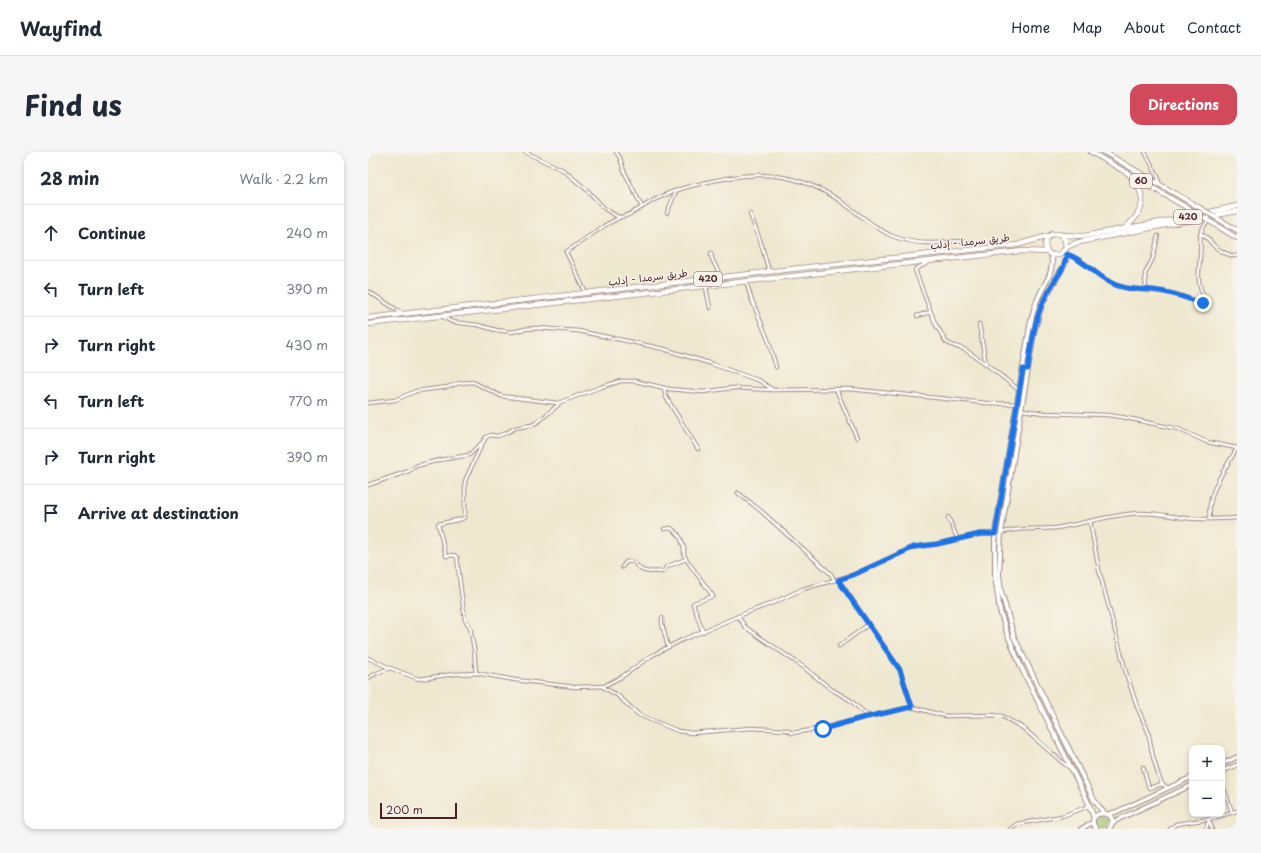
<!DOCTYPE html>
<meta charset="utf-8">
<style>
:root{--surface:#fff;--page:#f6f6f7;--text:#1f2937;--muted:#747a83;--line:#e0e1e3;--accent:#d1495b}
body{margin:0;font-family:"Playpen Sans","Playpen Sans Arabic",sans-serif;background:var(--page);color:var(--text)}
.controls{position:absolute;right:12px;bottom:12px;display:grid;overflow:hidden;border-radius:8px;box-shadow:0 2px 6px #0003}
.controls button{width:36px;height:36px;display:grid;place-items:center;padding:0;border:0;border-bottom:1px solid var(--line);background:var(--surface);color:var(--text);font:20px sans-serif}
.scale{position:absolute;left:12px;bottom:10px;width:77px;box-sizing:border-box;padding-left:4px;border:2px solid #4a1f2b;border-top:0;font-size:11px;line-height:14px;white-space:nowrap;color:#4a1f2b;-webkit-text-stroke:3px #f7f3e8;paint-order:stroke}
.stop{position:absolute;width:12px;height:12px;margin:-9px;border:3px solid #1a73e8;border-radius:50%;background:#fff}
.stop.end{background:#1a73e8;border-color:#fff;box-shadow:0 1px 4px #0008}
.list{margin:0;padding:0;list-style:none}
h2{display:flex;justify-content:space-between;align-items:center;height:52px;margin:0;padding:0 16px;font-size:17px}
h2 small{font-size:13px;font-weight:400;color:var(--muted)}
.list li{display:grid;grid-template-columns:26px 1fr auto;gap:12px;align-items:center;box-sizing:border-box;height:56px;padding:0 16px;border-top:1px solid var(--line)}
.list b{display:block;font-size:15px;white-space:nowrap}
.list em{font-size:13px;font-style:normal;color:var(--muted)}
.icon{flex:none;width:22px;height:22px;fill:none;stroke:currentColor;stroke-width:2;stroke-linecap:round;stroke-linejoin:round}
.map{position:relative;flex:none;width:869px;height:677px;overflow:hidden;border-radius:12px}
header{display:flex;align-items:center;gap:24px;box-sizing:border-box;height:56px;padding:0 20px;background:var(--surface);border-bottom:1px solid var(--line)}
header strong{font-size:19px}
nav{display:flex;gap:22px;margin-inline-start:auto;font-size:14px}
.intro{display:flex;align-items:center;justify-content:space-between;box-sizing:border-box;height:96px;padding:0 24px}
h1{margin:0;font-size:28px}
.button{padding:10px 18px;border-radius:12px;background:var(--accent);color:#fff;font-size:14px;font-weight:700}
main{display:flex;gap:24px;padding:0 24px}
aside{flex:1;background:var(--surface);border-radius:12px;box-shadow:0 2px 6px #0003}
.map>svg:first-child{display:block}
</style>
<header>
<strong>Wayfind</strong>
<nav><a>Home</a><a>Map</a><a>About</a><a>Contact</a></nav>
</header>
<div class="intro"><h1>Find us</h1><a class="button">Directions</a></div>
<main>
<aside>
<h2>28 min<small>Walk · 2.2 km</small></h2>
<ul class="list">
<li><svg class="icon" aria-label="ahead" viewBox="0 0 24 24"><path d="M12 20V5M6 11l6-6 6 6"/></svg><div><b>Continue</b></div><em>240 m</em></li>
<li><svg class="icon" aria-label="left" viewBox="0 0 24 24"><path d="M17 20v-9H6M10 6l-5 5 5 5"/></svg><div><b>Turn left</b></div><em>390 m</em></li>
<li><svg class="icon" aria-label="right" viewBox="0 0 24 24"><path d="M7 20v-9h11M14 6l5 5-5 5"/></svg><div><b>Turn right</b></div><em>430 m</em></li>
<li><svg class="icon" aria-label="left" viewBox="0 0 24 24"><path d="M17 20v-9H6M10 6l-5 5 5 5"/></svg><div><b>Turn left</b></div><em>770 m</em></li>
<li><svg class="icon" aria-label="right" viewBox="0 0 24 24"><path d="M7 20v-9h11M14 6l5 5-5 5"/></svg><div><b>Turn right</b></div><em>390 m</em></li>
<li><svg class="icon" aria-label="arrive" viewBox="0 0 24 24"><path d="M6 21V4h12l-3 4 3 4H6"/></svg><div><b>Arrive at destination</b></div></li>
</ul>
</aside>
<div class="map">
<svg width="869" height="677" viewBox="0 0 869 677">
<rect width="100%" height="100%" fill="#f7f3e8"/>
<filter id="ink" filterUnits="userSpaceOnUse"><feTurbulence type="fractalNoise" baseFrequency=".025" numOctaves="2"/><feDisplacementMap in="SourceGraphic" scale="8" xChannelSelector="R" yChannelSelector="G"/><feConvolveMatrix kernelMatrix="1 2 1 2 8 2 1 2 1" color-interpolation-filters="sRGB"/></filter>
<filter id="wash" filterUnits="userSpaceOnUse"><feTurbulence type="fractalNoise" baseFrequency=".012" numOctaves="4" result="noise"/><feDisplacementMap in="SourceGraphic" scale="16" xChannelSelector="R" yChannelSelector="G"/><feGaussianBlur stdDeviation="0.9" result="paint"/><feColorMatrix in="noise" values="0 0 0 0 0 0 0 0 0 0 0 0 0 0 0 0 0 1.4 0 .05"/><feComposite in="paint" operator="in"/></filter>
<g filter="url(#wash)">
<rect width="100%" height="100%" fill="#efe8d0"/>
<circle fill="#a7c66e" stroke="#78724c" cx="734" cy="670" r="6"/>
</g>
<g filter="url(#ink)">
<g fill="none" stroke-linecap="round" stroke-linejoin="round">
<g stroke="#9c847e" stroke-width="4.5">
<g id="minor">
<path d="M157 0 195 18 219 38 237 57 250 65C260 66 278 52 288 47 298 42 308 38 319 35 376 20 419 14 471 48 487 59 506 76 524 84 535 88 548 91 560 91 578 92 597 84 613 96"/>
<path d="M248 0 252 6 256 19 274 55"/>
<path d="M777 0 790 25 791 31"/>
<path d="M299 61 308 39"/>
<path d="M382 62 392 88 401 119"/>
<path d="M832 82C839 84 841 88 845 93 850 98 861 104 869 104"/>
<path d="M343 101 344 107 353 125"/>
<path d="M699 102C717 108 728 124 745 132 763 140 783 137 802 141 813 143 823 149 834 151L837 147C828 128 831 124 832 104 834 89 828 82 840 69"/>
<path d="M561 110C557 114 550 114 547 118L567 171 578 190 586 194 596 197 618 212"/>
<path d="M378 129 383 146 401 190 408 215"/>
<path d="M338 135 342 156"/>
<path d="M778 138 777 122 785 106 790 84"/>
<path d="M0 139 35 162"/>
<path d="M218 141 198 100 239 72 251 66"/>
<path d="M73 164 84 170 110 173 128 178 144 180 157 177 169 176 210 179 264 190 296 197 344 212 392 229 405 238"/>
<path d="M549 164 562 160"/>
<path d="M611 172 618 212 651 238"/>
<path d="M296 236 298 245 330 297"/>
<path d="M468 237 489 286"/>
<path d="M0 251 27 248 48 239 80 235 91 231 105 230 133 244 190 251 233 235 253 229H267L301 237 335 240 364 236 405 238 482 237 618 251 649 252"/>
<path d="M654 258 676 261 739 263 754 265 810 277 839 290 869 296"/>
<path d="M0 333 41 319 48 314 72 308 101 303 115 290 118 285 123 283 130 284 138 281 147 276 164 273 171 269 190 253V251"/>
<path d="M370 341 393 359 463 422 466 428"/>
<path d="M580 365 590 388"/>
<path d="M842 367C838 341 857 318 869 296"/>
<path d="M722 369 731 418 759 524 770 557 780 579 785 605 791 625 794 632 800 636"/>
<path d="M296 377 303 376 310 382 313 387 316 396V403L320 410 345 444 326 451 325 452 335 480"/>
<path d="M633 381C651 375 669 378 688 376 715 372 744 362 772 361 788 361 802 364 817 366 834 368 852 367 869 366"/>
<path d="M254 415 258 410C269 408 266 413 274 418 282 422 289 418 296 420L298 415 318 407"/>
<path d="M470 427 532 518 544 555"/>
<path d="M370 464 377 475 434 514 463 537 482 548 501 565"/>
<path d="M294 466V472L300 495"/>
<path d="M471 494 501 472"/>
<path d="M0 506 22 516 51 527 86 522 108 521 147 528 207 535 236 534 255 524 283 504 314 488 378 461 407 450 435 437 485 423 546 395 569 392 612 382H627"/>
<path d="M108 521 106 497 102 475 97 468 92 431 89 405 86 403 78 404 70 372 94 367 97 365V329L115 290"/>
<path d="M0 526 9 521 22 516"/>
<path d="M233 534 249 543 271 563 310 579 324 581 383 576 419 578 424 581 457 576 494 566 544 555 577 564 622 563 634 564 655 576 694 610 702 616"/>
<path d="M775 615 781 636 794 632"/>
<path d="M854 631 864 660"/>
<path d="M841 668 844 677"/>
<path d="M642 677 649 672 694 664 721 654"/>
<path d="M802 677 808 672 841 667 869 659"/>
<path d="M838 677 841 667"/>
</g>
</g>
<g stroke="#9c847e" stroke-width="5.5">
<g id="secondary">
<path d="M854 612 869 605"/>
<path d="M854 619 869 613"/>
<path d="M740 662 748 660 824 625"/>
<path d="M744 671 751 667 824 633"/>
<path d="M713 677 725 670"/>
</g>
</g>
<g stroke="#9c847e" stroke-width="6">
<g id="primary">
<path d="M723 0 823 58"/>
<path d="M736 0 832 56"/>
<path d="M847 65 869 78"/>
<path d="M838 67 869 86"/>
<path d="M697 97 699 104 697 112 674 151 666 180 633 381 631 423 633 439 646 485 726 648 736 661"/>
<path d="M683 102C687 119 678 129 671 144 667 153 664 164 662 174L627 382V424L632 459 639 481 654 517 720 650 726 666"/>
<path d="M728 677C713 657 756 656 741 677"/>
</g>
</g>
<g stroke="#9c847e" stroke-width="6">
<g id="trunk">
<path d="M757 76C778 58 780 44 761 22"/>
<path d="M694 83 716 84 815 66 869 54"/>
<path d="M698 96 697 88 692 82H684C673 88 676 105 689 103 694 102 695 98 698 96 703 92 711 90 716 89L869 59"/>
<path d="M0 166 459 113 649 93 680 84"/>
<path d="M0 172 514 114 655 99 679 100"/>
</g>
</g>
<use href="#minor" stroke="#fff" stroke-width="2.5"/>
<use href="#secondary" stroke="#fff" stroke-width="3.5"/>
<use href="#primary" stroke="#fff" stroke-width="4"/>
<use href="#trunk" stroke="#fff" stroke-width="4.5"/>
<g stroke="#9c847e" stroke-width="6" stroke-linecap="butt">
<g id="primary-bridge">
<path d="M832 56 847 65"/>
<path d="M823 58 838 67"/>
</g>
</g>
<use href="#primary-bridge" stroke="#fff" stroke-width="4"/>
</g>
</g>
<g fill="none" stroke-linecap="round" stroke-linejoin="round" filter="url(#ink)">
<path stroke="#1a73e8" stroke-width="5" d="M455 577 494 566 544 555 532 518 470 428 485 423 546 395 569 392 612 382H627L655 217H660C664 189 667 160 683 135 689 124 699 114 698 102 718 108 729 126 748 133 760 138 772 137 785 138 801 140 817 145 832 151H835"/>
</g>
<g text-anchor="middle" stroke-width="3" stroke-linejoin="round" paint-order="stroke">
<g fill="#f7f3e8" stroke="#7e5f64" stroke-width="1">
<rect x="762" y="22" width="22" height="14" rx="3"/>
<rect x="806" y="58" width="28" height="14" rx="3"/>
<rect x="326" y="120" width="28" height="14" rx="3"/>
</g>
<g font-size="9" font-weight="bold" fill="#4a1f2b">
<text x="773" y="32">60</text>
<text x="820" y="68">420</text>
<text x="340" y="130">420</text>
</g>
<g font-size="10" fill="#4a1f2b" stroke="#f7f3e8">
<text transform="translate(602 89) rotate(-6)" y="4">طريق سرمدا - إدلب</text>
<text transform="translate(280 125) rotate(-7)" y="4">طريق سرمدا - إدلب</text>
</g>
</g>
</svg>
<div class="controls">
<button>+</button>
<button>−</button>
</div>
<div class="scale">200 m</div>
<div class="stop" style="left:455px;top:577px"></div>
<div class="stop end" style="left:835px;top:151px"></div>
</div>
</main>
